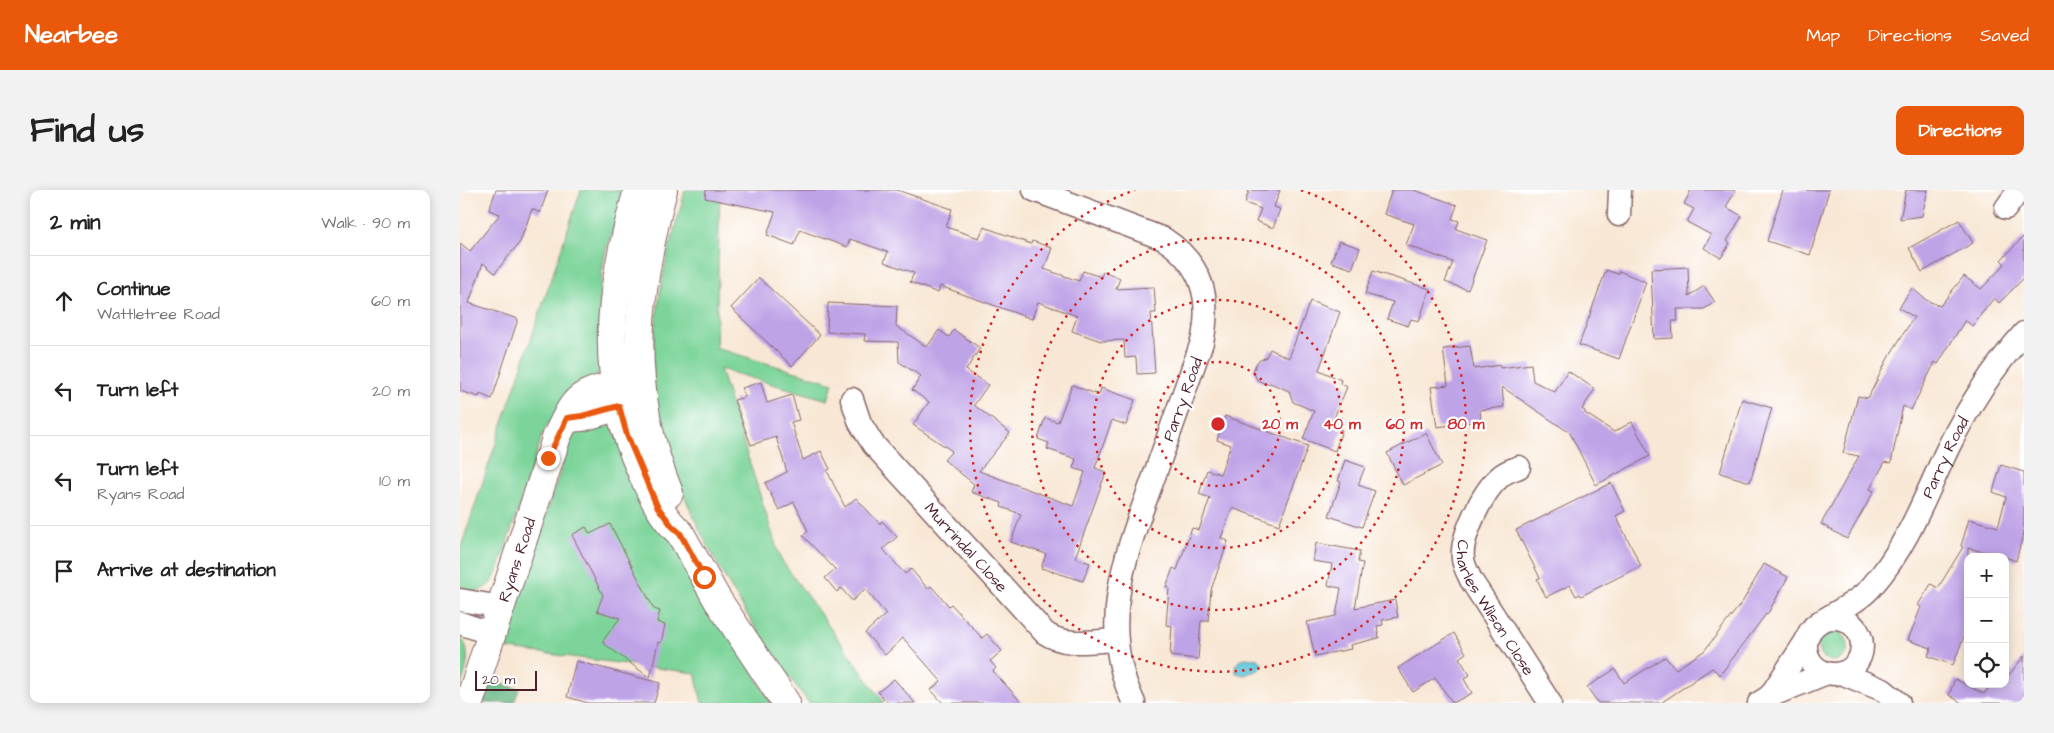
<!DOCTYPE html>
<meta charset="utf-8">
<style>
:root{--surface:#fff;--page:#f2f2f2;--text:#222;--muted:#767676;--line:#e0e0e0;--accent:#ea580c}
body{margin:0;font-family:"Architects Daughter",sans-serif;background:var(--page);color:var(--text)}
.controls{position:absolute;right:15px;bottom:15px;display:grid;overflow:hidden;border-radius:10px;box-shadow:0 2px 12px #0003}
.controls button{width:45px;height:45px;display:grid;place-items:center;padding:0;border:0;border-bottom:1px solid var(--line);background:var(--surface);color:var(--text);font:25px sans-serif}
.scale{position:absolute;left:15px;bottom:12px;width:62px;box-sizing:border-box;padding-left:5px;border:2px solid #4a1f2b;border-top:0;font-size:14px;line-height:18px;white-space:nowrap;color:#4a1f2b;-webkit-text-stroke:4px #fff;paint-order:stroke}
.stop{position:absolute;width:15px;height:15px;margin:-11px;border:4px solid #ea580c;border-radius:50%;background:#fff}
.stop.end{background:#ea580c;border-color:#fff;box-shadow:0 1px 5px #0008}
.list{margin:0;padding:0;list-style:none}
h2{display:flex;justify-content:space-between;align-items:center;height:65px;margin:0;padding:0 20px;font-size:21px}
h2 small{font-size:16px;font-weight:400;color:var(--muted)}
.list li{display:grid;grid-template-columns:32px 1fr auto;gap:15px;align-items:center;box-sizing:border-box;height:90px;padding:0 20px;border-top:1px solid var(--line)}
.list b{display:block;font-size:19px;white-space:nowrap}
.list p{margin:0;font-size:16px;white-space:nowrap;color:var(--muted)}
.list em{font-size:16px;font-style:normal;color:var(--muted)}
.icon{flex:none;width:28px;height:28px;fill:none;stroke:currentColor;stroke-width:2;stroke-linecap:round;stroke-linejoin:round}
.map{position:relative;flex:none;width:1564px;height:513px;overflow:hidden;border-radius:10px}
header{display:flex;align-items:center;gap:30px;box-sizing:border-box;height:70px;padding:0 25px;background:var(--accent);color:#fff}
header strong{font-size:24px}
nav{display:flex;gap:28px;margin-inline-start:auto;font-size:18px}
.intro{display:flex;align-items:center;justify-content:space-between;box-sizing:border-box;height:120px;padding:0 30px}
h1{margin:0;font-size:35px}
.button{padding:12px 22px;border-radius:10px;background:var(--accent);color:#fff;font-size:18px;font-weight:700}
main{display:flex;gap:30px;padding:0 30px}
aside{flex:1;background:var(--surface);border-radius:10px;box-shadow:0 2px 12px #0003}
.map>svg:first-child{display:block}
</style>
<header>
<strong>Nearbee</strong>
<nav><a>Map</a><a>Directions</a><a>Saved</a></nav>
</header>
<div class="intro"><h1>Find us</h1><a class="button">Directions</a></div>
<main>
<aside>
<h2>2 min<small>Walk · 90 m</small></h2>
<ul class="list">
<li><svg class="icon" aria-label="ahead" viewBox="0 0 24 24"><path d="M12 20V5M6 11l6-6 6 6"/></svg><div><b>Continue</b><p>Wattletree Road</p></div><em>60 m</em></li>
<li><svg class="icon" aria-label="left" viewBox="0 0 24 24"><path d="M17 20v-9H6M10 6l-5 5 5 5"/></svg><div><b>Turn left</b></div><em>20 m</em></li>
<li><svg class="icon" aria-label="left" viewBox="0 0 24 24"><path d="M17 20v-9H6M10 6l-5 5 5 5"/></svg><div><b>Turn left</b><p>Ryans Road</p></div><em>10 m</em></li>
<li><svg class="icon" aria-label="arrive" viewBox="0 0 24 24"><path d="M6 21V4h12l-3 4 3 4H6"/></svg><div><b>Arrive at destination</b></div></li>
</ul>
</aside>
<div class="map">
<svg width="1564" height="513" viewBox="0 0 1564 513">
<rect width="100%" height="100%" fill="#fff"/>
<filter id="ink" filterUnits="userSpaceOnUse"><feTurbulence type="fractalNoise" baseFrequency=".02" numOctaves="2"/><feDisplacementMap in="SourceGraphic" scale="10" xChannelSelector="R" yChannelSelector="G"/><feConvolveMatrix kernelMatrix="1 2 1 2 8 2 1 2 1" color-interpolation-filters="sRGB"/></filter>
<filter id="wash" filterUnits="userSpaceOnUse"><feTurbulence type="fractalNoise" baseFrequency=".0096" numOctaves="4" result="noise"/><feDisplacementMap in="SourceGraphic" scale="20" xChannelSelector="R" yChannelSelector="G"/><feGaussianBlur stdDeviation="1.12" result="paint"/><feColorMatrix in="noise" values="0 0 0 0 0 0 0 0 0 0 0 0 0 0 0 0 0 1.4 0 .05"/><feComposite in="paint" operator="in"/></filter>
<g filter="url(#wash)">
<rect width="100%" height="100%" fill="#f8e7d4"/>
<g fill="#7cd49a" stroke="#637a62">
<path d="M121 0H172C163 18 153 37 147 57 136 97 140 139 140 180L135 187 87 235 82 246 39 378C31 398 21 403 0 404V360Z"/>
<path d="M225 0H260L256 158 373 193 368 210 260 179 320 368 424 513H349C283 427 198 292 193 182 192 144 200 99 208 62 213 41 221 21 225 0Z"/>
<path d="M144 232 151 236 311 513H242L235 483 42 458 110 252 121 236Z"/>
<circle cx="1373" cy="456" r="15"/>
<path d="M0 446C13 463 6 480 0 499Z"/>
</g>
<path fill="#65b682" stroke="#586a56" d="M30 490 59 499 54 513H23Z"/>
<path fill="#5ec7da" stroke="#547382" d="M784 468 798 469 802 473V477C798 482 790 482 785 485L776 483 775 475Z"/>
<g id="blocks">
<g fill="#bfa3e7">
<path d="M36 0H88L80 23 72 19 60 52 35 83 23 73 9 113 58 129 32 209 20 204 19 207 0 201V53L10 61 40 24 29 20Z"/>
<path d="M246 0H437L492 19 486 37 519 48 524 37 571 54 572 51 592 58 584 79 619 91 623 81 641 87 643 81 660 88 656 99 694 97 696 123H691L695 183 677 184 676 167 665 168 664 150 641 151 612 141 617 126 578 112 572 129 480 96 478 103 450 92 454 83 424 72 428 62 390 49 387 57 340 40 334 55 307 45 315 22 245 8Z"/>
<path d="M789 0H820L814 17 820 19 813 38 796 31 801 19 785 13Z"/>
<path d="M932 0H954L997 15 992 29 999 31 996 39 1027 50 1008 100 985 92 993 72 946 55 954 34 924 24Z"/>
<path d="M1231 0H1276L1266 17 1282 26 1267 51 1270 53 1261 68 1244 58 1251 45 1227 32 1234 19 1224 14Z"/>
<path d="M1323 0H1369L1350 65 1307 51Z"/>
<path d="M1446 0H1468L1462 26 1440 29Z"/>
<path d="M1499 30 1513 53 1462 82 1449 58Z"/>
<path d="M1564 46V88L1539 113 1534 108 1512 136 1505 130 1478 174 1475 172 1451 220 1443 216 1431 273 1425 272 1410 299 1414 301 1387 349 1361 334 1399 266 1383 263 1398 206 1408 208 1428 168 1454 127 1439 118 1452 98 1466 110 1480 116 1504 86 1521 99 1545 74 1541 70Z"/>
<path d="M879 51 900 58 892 79 871 72Z"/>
<path d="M1228 77 1229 106 1244 96 1255 112 1244 119H1217L1218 131H1212L1213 148 1194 149 1191 79Z"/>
<path d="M1146 80 1158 84 1159 81 1186 92 1159 169 1119 155Z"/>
<path d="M913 81 970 99 959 131 951 129 948 136 927 129 933 112 905 104Z"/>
<path d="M299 88 360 145 332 176 271 118Z"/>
<path d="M850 111 880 122 859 180 881 190 880 193 887 197 871 235 882 240 875 261 843 249 854 221 833 212 829 201 810 193 806 194 797 190 793 181 797 172 806 167 810 159 829 168Z"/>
<path d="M368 113 437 116 436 136 467 157 479 140 489 147 494 140 520 158 506 180 528 195 514 215 550 243 519 281 613 316 625 282 613 278 616 269 587 259 589 253 578 249 585 228 598 232 612 195 639 205 641 198 675 210 666 235 652 230 635 278 646 282 615 368 630 373 623 391 581 378 586 364 551 352 561 324 541 317 542 313 511 302 514 294 484 270 492 261 453 235 469 212 452 200 461 186 439 172 438 152 404 151 405 144 367 142Z"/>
<path d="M1010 156 1014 179 1040 175V178L1071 174 1073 191 1095 202 1108 181 1135 199 1122 219 1125 221V223L1154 242 1172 232 1190 266 1136 295 1110 243 1042 197 1044 217 1020 220 1021 231 977 237 971 197 988 195 983 159Z"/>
<path d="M301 192 307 213 332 205 339 230 331 232 343 270 361 261 370 279 367 281 385 317 396 308 420 334 422 331 437 347 423 359 445 384 451 379 468 399 471 396 489 416 491 414 522 448 527 444 542 461 530 471 536 478 533 481 562 513H483L471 500 481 491 443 448 425 465 405 443 426 424 405 399 392 411 381 398 377 402 365 388 375 379 343 346 348 341 334 312 319 320 305 293 327 282 316 247 291 255 274 210 285 207 282 198Z"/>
<path d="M1282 209 1312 218 1290 292 1260 283Z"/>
<path d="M765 226 848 256 819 335 772 318 761 348 768 351 751 400 748 431H741L738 469 710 466 712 436 706 435 709 398 706 397 713 378 717 380 732 338 739 340 750 308 739 304 747 280 760 284 771 255 757 250Z"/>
<path d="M966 243 982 275 943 295 927 263Z"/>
<path d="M885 270 905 277 898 295 915 301 902 337 869 326 881 292 878 291Z"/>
<path d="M1541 275 1564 282V340L1556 371 1545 367 1508 358V436L1493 475 1468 466 1471 458 1448 450 1461 417 1458 415 1471 394 1478 398 1503 357 1501 356 1509 329 1538 337 1546 307 1533 302Z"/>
<path d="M1151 293 1165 321 1156 326 1181 376 1121 406 1120 404 1116 406 1110 395 1086 407 1077 389 1080 388 1056 340Z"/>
<path d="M150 334 194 419 200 421 197 432 205 435 201 453 198 452 190 488 142 452 160 428 137 421 143 405 112 345 126 337 130 344Z"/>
<path d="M856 353 900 361 898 372 903 373 895 418 935 410 938 427 922 430 923 435 917 436 919 448 890 455 891 459 855 466 847 432 876 426 881 398 868 396 872 374 853 371Z"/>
<path d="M1304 374 1328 387 1307 425 1306 424 1260 485 1252 478 1201 513H1138L1127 497 1155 479 1164 493 1205 467 1216 479 1244 461 1283 411Z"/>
<path d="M994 443 1006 463 999 468 1010 485 1004 489 1012 503 993 513 975 488 953 502 938 478Z"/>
<path d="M1564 466V513H1502L1489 505 1495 489 1524 504 1532 494H1545V490Z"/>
<path d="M116 471 200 493 194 513H128L107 507Z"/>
<path d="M434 489 455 513H428L418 502Z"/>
</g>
</g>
</g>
<g filter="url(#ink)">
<use href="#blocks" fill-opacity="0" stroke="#876566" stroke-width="1"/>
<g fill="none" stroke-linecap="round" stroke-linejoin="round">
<g stroke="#876566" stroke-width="25">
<g id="minor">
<path d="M574 0 704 49C742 74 752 108 742 152 727 195 711 238 696 281 668 359 635 432 674 513"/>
<path d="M1546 18 1559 0"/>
<path d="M1159 25 1160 0"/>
<path id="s1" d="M392 209 400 233 413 254 585 443C605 457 632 451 656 450"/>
<path id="s2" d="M1059 277C1053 280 1046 281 1041 286 1024 299 1000 347 1003 369 1004 377 1008 383 1011 390L1090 513"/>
<path d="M0 410 41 417"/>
<circle cx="1374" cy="456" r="28"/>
<path id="s3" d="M1367 428C1382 419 1402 409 1413 395 1448 355 1466 304 1488 258 1509 215 1533 178 1564 143"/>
<path d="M0 433 32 444"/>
<path d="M1381 483 1423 500 1439 513"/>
<path d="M1310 506 1346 451"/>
<path d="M1299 513 1310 506 1367 483"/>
</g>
</g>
<g stroke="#876566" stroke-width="30">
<g id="tertiary">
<path d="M107 228 122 227 159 216"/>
<path id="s4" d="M9 513 97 246C115 210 114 205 155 195"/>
</g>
</g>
<g stroke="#876566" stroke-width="30">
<g id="primary">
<path d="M178 0C149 103 136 181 182 283 192 305 201 326 220 343L257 409 326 513"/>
<path d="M203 0C175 107 166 198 209 303"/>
</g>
</g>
<use href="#minor" stroke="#fff" stroke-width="22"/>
<use href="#tertiary" stroke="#fff" stroke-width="28"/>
<use href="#primary" stroke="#fff" stroke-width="28"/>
</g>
</g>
<g fill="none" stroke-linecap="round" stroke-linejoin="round" filter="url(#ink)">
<path stroke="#ea580c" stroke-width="6" d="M88 268 107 228 122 226 159 216 167 245 197 316 212 336 220 343 244 387"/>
</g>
<g fill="none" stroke="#d62828" stroke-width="2.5" stroke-dasharray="2.5 5">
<circle cx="758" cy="234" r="62"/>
<circle cx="758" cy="234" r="124"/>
<circle cx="758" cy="234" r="186"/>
<path d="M841 0A248 248 0 1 1 675 0"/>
</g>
<g text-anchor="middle" stroke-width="4.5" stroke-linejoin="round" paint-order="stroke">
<g font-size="16" fill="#4a1f2b" stroke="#fff">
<text transform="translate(722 209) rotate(-70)" y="6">Parry Road</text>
<text dy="6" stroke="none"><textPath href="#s3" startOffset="204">Parry Road</textPath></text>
<text dy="6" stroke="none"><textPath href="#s1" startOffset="189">Murrindal Close</textPath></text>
<text dy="6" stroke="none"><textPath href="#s4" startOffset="151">Ryans Road</textPath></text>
<text dy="6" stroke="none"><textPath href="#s2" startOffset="171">Charles Wilson Close</textPath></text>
</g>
</g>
<circle cx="758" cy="234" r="8" fill="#d62828" stroke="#fff" stroke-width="2.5"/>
<g font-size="15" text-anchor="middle" font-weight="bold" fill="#d62828" stroke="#fff" stroke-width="4.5" stroke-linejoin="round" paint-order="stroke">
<text x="820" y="239">20 m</text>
<text x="882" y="239">40 m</text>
<text x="944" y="239">60 m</text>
<text x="1006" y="239">80 m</text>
</g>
</svg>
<div class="controls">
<button>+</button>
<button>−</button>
<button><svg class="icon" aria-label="locate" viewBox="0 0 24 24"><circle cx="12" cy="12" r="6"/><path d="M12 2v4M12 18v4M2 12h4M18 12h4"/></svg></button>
</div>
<div class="scale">20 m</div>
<div class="stop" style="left:244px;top:387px"></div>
<div class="stop end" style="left:88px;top:268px"></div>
</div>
</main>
